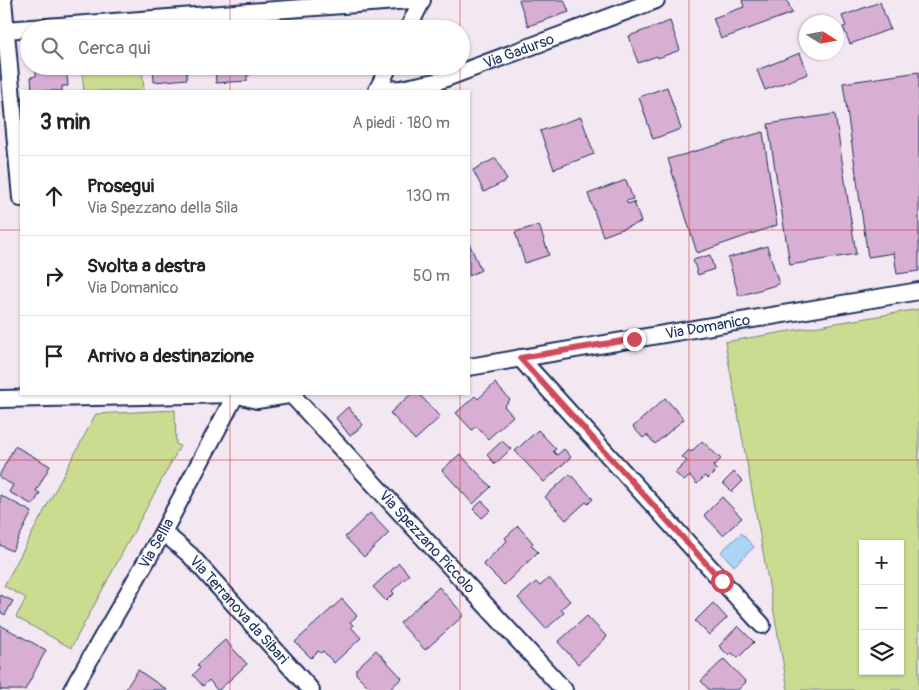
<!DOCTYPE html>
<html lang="it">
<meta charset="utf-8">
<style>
:root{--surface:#fff;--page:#f2f2f2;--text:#222;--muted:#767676;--line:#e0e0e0}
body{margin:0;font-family:Pangolin,sans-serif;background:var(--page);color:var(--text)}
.controls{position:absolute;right:15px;bottom:15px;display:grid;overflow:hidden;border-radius:0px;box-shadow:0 1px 4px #0004}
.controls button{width:45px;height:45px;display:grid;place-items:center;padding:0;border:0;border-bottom:1px solid var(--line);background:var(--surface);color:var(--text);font:25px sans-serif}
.compass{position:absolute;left:799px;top:15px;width:45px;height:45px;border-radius:50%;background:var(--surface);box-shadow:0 1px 4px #0004;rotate:101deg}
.stop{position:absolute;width:15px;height:15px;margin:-11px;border:4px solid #d1495b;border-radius:50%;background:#fff}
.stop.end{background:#d1495b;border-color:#fff;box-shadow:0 1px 5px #0008}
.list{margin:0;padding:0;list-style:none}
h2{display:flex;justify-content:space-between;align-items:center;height:65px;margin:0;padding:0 20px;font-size:21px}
h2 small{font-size:16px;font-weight:400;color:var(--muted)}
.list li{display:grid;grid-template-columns:32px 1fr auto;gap:15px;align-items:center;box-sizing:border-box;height:80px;padding:0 20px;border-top:1px solid var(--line)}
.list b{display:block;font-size:19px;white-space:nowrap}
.list p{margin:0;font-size:16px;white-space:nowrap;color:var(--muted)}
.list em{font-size:16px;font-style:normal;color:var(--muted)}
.icon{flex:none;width:28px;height:28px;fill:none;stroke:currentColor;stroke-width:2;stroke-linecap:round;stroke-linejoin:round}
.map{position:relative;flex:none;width:919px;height:690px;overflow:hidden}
.search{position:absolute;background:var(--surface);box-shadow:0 1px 4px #0004;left:20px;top:20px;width:450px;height:55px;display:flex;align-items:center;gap:12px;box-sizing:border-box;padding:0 18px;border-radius:28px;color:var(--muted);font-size:19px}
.panel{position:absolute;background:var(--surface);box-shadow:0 1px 4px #0004;left:20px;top:90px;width:450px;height:305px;border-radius:0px}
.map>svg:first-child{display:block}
</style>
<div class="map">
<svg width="919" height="690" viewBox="0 0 919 690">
<rect width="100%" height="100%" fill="#f3e7f2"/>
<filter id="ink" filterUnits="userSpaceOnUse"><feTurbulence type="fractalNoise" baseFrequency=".02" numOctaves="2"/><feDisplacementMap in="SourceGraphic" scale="10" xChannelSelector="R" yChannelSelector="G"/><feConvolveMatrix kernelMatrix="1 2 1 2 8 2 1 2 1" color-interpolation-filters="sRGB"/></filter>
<g filter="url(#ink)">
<g fill="#cbdc91" stroke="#738678" fill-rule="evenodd">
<path d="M81 66H142L144 91H84Z"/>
<path d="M919 309V690H788L725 342ZM863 544H900V671H863Z"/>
<path d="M175 410 176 444 180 446 71 648 16 617 26 598 4 586 96 414Z"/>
</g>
<path fill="#abd4f6" stroke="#7192b9" d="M741 533 754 547 734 566 721 552Z"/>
<g fill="#d8aed3" stroke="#1b2f5e">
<path d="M519 0H564L569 12 528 26Z"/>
<path d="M742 0H787L792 13 721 39 713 18 744 7Z"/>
<path d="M880 2 890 29 850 44 843 27 846 26 842 16Z"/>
<path d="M670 21 680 50 658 58 657 56 638 63 629 36Z"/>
<path d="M800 53 808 74 765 90 757 70Z"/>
<path d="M36 66H66L68 86H62V91H32L31 77 36 76Z"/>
<path d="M153 66H186L187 79 154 82Z"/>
<path d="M215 66H249L250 75H247V81L216 83Z"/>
<path d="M919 72V271L897 274 894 253 868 257 843 83Z"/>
<path d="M667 87 681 129 653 139 639 97Z"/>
<path d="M835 114 856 254 790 265 768 124Z"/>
<path d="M581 117 594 154 554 169 540 131Z"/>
<path d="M763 132 777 225 697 253 668 159Z"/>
<path d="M496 158 507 180 484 192 473 170Z"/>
<path d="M626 180 633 199 626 201 628 204 634 202 641 222 603 236 588 194Z"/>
<path d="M539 225 549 255 525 263 515 232Z"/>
<path d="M469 243 481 270 469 276Z"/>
<path d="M767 246 779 284 739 296 728 258Z"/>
<path d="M710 255 714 269 698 275 693 260Z"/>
<path d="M495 383 510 400 504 406 513 416 488 439 476 426 472 430 456 413 475 396 478 399Z"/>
<path d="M411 394H419L440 417 415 440 390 413Z"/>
<path d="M665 398 684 419 655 444 647 435 643 438 633 427Z"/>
<path d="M348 407 363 425 350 436 336 418Z"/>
<path d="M538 430 556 449 553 451 557 455 564 449 571 457 544 482 515 451Z"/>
<path d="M502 441 511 449 495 464 487 455Z"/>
<path d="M702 441 721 459 713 467 717 470 708 479 705 476 697 484 690 476 684 481 675 473 687 461 682 457 689 450 691 452Z"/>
<path d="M15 446 50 466 36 491 40 493 33 505 9 492 13 485 0 478V474Z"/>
<path d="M460 454 491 487 473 504 442 470Z"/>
<path d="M734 472 743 481 732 492 723 483Z"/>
<path d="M570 474 593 499 588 504 586 502 566 520 545 497Z"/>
<path d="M0 495 32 512 12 551 0 545Z"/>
<path d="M722 497 742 518 723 535 704 515Z"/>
<path d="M482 501 491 510 482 518 473 509Z"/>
<path d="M370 513 389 533 364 557 345 537Z"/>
<path d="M518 526 533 543 531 545 538 552 504 585 483 564 507 541 505 538Z"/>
<path d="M399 563 409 575 392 591 394 593 386 601 373 587Z"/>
<path d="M549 578 570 601 561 609 564 613 546 629 518 598 536 582 540 586Z"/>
<path d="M439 587 464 615 425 650 400 623Z"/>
<path d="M0 595 13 601 5 615 0 612Z"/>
<path d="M342 599 357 616 350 622 353 625 351 627 361 638 334 663 323 651 321 653 318 651 311 658 295 642Z"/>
<path d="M713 603 727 618 709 635 695 621Z"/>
<path d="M587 616 607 637 578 664 558 642Z"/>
<path d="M0 625 46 650 25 690H0Z"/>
<path d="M738 626 754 642 738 658 732 653 729 656 719 646Z"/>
<path d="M225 640 247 664 219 690H217L209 680 203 686 193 675 200 668 197 665Z"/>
<path d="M376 650 402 678 389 690H372L356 674V669Z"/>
<path d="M724 659 746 682 738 690H709L701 681Z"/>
<path d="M138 670 167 690H125Z"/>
</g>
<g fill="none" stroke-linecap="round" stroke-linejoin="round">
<g stroke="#1b2f5e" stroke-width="20">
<g id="street">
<path d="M3 0 21 198"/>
<path d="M408 29 422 0"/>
<path d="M5 30 411 0"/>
<path id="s1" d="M377 90 401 89 435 82 656 0"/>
<path d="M377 91 389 66"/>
<path d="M520 358 762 625"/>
<path id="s2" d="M469 367 919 291"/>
<path id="s3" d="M291 394 564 690"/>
<path d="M0 399 235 394 257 400 295 394"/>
<path id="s4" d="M163 532 190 555 311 690"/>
<path id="s5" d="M72 690 163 532 236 394"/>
</g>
</g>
<use href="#street" stroke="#fff" stroke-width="16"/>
</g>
</g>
<g fill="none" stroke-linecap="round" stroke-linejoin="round" filter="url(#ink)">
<path stroke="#d1495b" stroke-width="6" d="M634 339 520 358 722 581"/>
</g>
<path fill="none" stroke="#d62828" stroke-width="1" stroke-opacity="0.55" d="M230 0V29M460 0V29M689 0V690M230 66V91M460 66V91M0 230H21M469 230H919M230 394V690M460 394V690M0 460H919"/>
<g text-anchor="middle" stroke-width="5" stroke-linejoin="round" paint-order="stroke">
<g font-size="15" fill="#1b2f5e" stroke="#fff">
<text dy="5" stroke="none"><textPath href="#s1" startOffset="148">Via Gadurso</textPath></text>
<text dy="5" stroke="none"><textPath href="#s2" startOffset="242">Via Domanico</textPath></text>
<text dy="5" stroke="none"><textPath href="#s3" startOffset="201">Via Spezzano Piccolo</textPath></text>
<text dy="5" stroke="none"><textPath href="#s5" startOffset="169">Via Sellia</textPath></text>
<text dy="5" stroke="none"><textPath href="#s4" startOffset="109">Via Terranova da Sibari</textPath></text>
</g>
</g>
</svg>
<div class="controls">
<button>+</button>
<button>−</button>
<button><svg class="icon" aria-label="layers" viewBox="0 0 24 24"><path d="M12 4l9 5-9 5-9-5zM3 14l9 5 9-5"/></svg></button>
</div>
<svg class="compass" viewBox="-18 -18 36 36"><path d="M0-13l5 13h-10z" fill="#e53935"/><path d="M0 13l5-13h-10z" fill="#767676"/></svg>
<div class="stop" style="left:722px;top:581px"></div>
<div class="stop end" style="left:634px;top:339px"></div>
<div class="search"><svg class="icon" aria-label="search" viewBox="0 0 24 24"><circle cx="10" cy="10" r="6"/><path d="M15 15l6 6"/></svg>Cerca qui</div>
<section class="panel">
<h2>3 min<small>A piedi · 180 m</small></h2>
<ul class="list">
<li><svg class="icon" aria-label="ahead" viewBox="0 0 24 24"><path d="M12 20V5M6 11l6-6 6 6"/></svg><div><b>Prosegui</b><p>Via Spezzano della Sila</p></div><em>130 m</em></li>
<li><svg class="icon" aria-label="right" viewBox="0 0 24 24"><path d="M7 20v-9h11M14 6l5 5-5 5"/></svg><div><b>Svolta a destra</b><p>Via Domanico</p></div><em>50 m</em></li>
<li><svg class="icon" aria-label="arrive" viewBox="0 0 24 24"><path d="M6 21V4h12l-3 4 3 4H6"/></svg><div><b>Arrivo a destinazione</b></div></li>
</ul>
</section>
</div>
